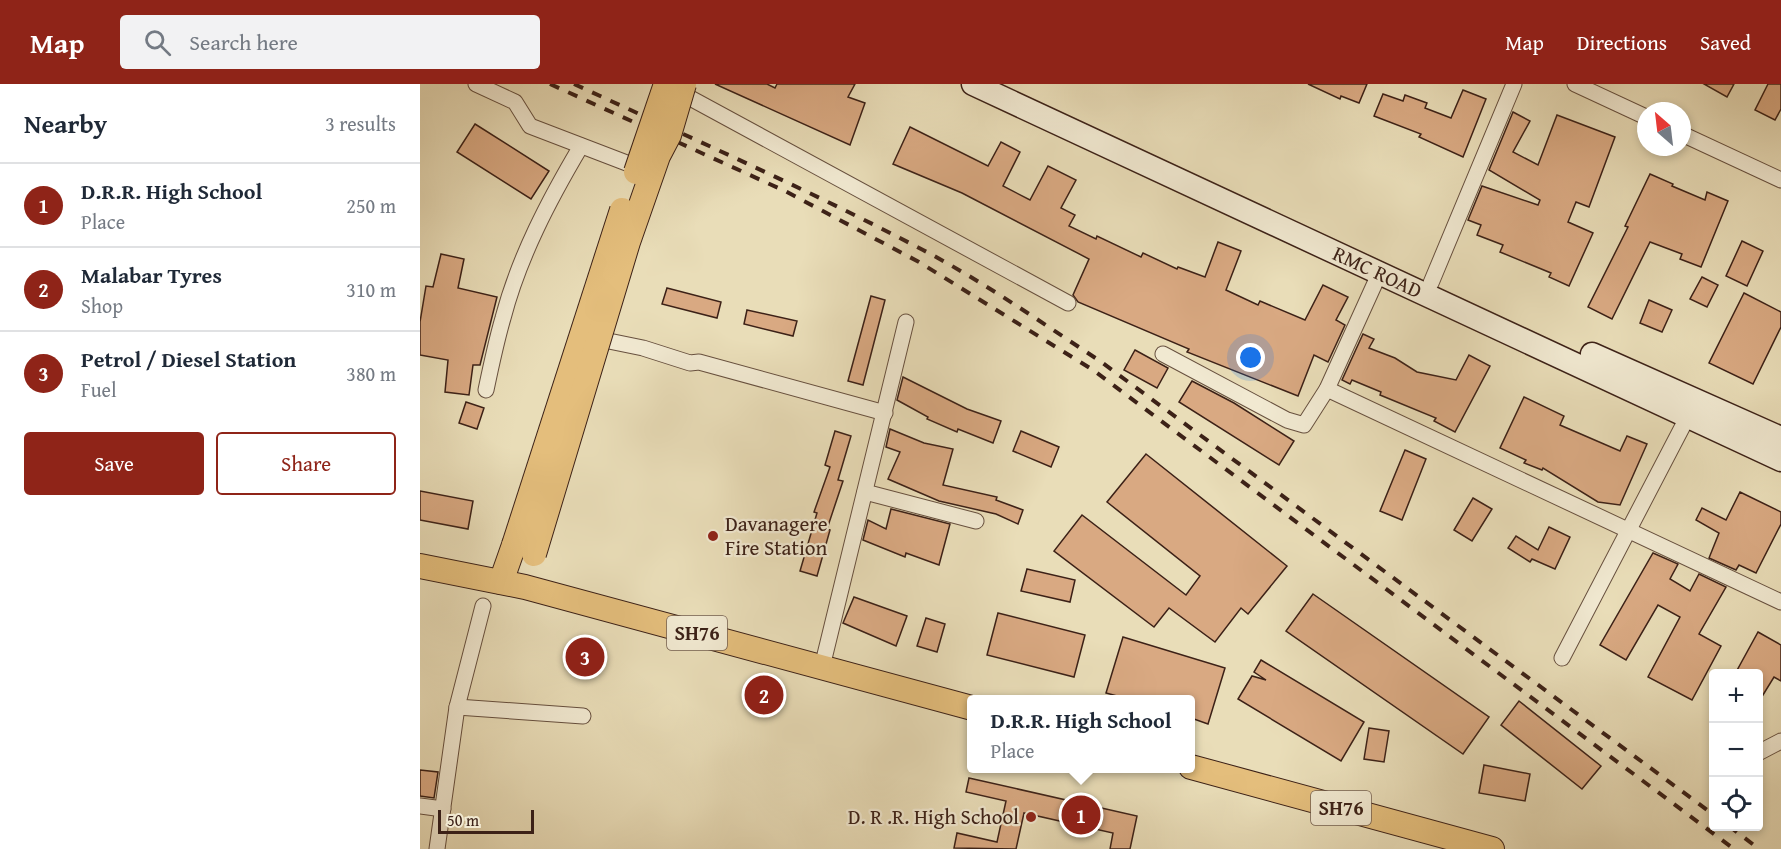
<!DOCTYPE html>
<meta charset="utf-8">
<style>
:root{--surface:#fff;--page:#f2f2f3;--text:#1f2937;--muted:#747a83;--line:#e0e1e3;--accent:#8f2418}
body{margin:0;font-family:"Gentium Book Plus",serif;background:var(--page);color:var(--text)}
.controls{position:absolute;right:18px;bottom:18px;display:grid;overflow:hidden;border-radius:6px;box-shadow:0 3px 9px #0003}
.controls button{width:54px;height:54px;display:grid;place-items:center;padding:0;border:0;border-bottom:2px solid var(--line);background:var(--surface);color:var(--text);font:30px sans-serif}
.compass{position:absolute;left:1217px;top:18px;width:54px;height:54px;border-radius:50%;background:var(--surface);box-shadow:0 3px 9px #0003;rotate:332deg}
.scale{position:absolute;left:18px;bottom:15px;width:96px;box-sizing:border-box;padding-left:6px;border:3px solid #3c2117;border-top:0;font-size:16px;line-height:21px;white-space:nowrap;color:#3c2117;-webkit-text-stroke:4px #f1e9d1;paint-order:stroke}
.you{position:absolute;left:831px;top:274px;width:21px;height:21px;margin:-15px;border:4px solid #fff;border-radius:50%;background:#1a73e8;box-shadow:0 0 0 9px #1a73e833}
.badge{display:grid;place-items:center;width:39px;height:39px;border-radius:50%;background:var(--accent);color:#fff;font-size:20px;font-weight:700}
.pin{position:absolute;translate:-50% -50%;border:3px solid #fff;box-shadow:0 2px 6px #0006}
.popup{position:absolute;left:547px;top:611px;width:228px;height:78px;box-sizing:border-box;display:grid;place-content:center;border-radius:6px;background:var(--surface);filter:drop-shadow(0 2px 4px #0005);font-size:20px;white-space:nowrap;color:var(--muted)}
.popup b{font-size:22px;color:var(--text)}
.popup::after{content:'';position:absolute;left:50%;top:100%;margin-left:-12px;border:12px solid transparent;border-top-color:var(--surface)}
.list{margin:0;padding:0;list-style:none}
h2{display:flex;justify-content:space-between;align-items:center;height:78px;margin:0;padding:0 24px;font-size:26px}
h2 small{font-size:20px;font-weight:400;color:var(--muted)}
.list li{display:grid;grid-template-columns:39px 1fr auto;gap:18px;align-items:center;box-sizing:border-box;height:84px;padding:0 24px;border-top:2px solid var(--line)}
.list b{display:block;font-size:22px;white-space:nowrap}
.list p{margin:0;font-size:20px;white-space:nowrap;color:var(--muted)}
.list em{font-size:20px;font-style:normal;color:var(--muted)}
.actions{display:flex;gap:12px;padding:18px 24px}
.actions a{flex:1;padding:14px 0;border:2px solid var(--accent);border-radius:6px;text-align:center;font-size:21px;color:var(--accent)}
.actions .main{background:var(--accent);color:#fff}
.icon{flex:none;width:33px;height:33px;fill:none;stroke:currentColor;stroke-width:2;stroke-linecap:round;stroke-linejoin:round}
.map{position:relative;flex:none;width:1361px;height:765px;overflow:hidden}
header{display:flex;align-items:center;gap:36px;box-sizing:border-box;height:84px;padding:0 30px;background:var(--accent);color:#fff}
header strong{font-size:28px}
nav{display:flex;gap:33px;margin-inline-start:auto;font-size:21px}
.search{width:420px;height:54px;background:var(--page);display:flex;align-items:center;gap:15px;box-sizing:border-box;padding:0 21px;border-radius:6px;color:var(--muted);font-size:22px}
main{display:flex}
aside{flex:1;background:var(--surface)}
.map>svg:first-child{display:block}
</style>
<header>
<strong>Map</strong>
<div class="search"><svg class="icon" aria-label="search" viewBox="0 0 24 24"><circle cx="10" cy="10" r="6"/><path d="M15 15l6 6"/></svg>Search here</div>
<nav><a>Map</a><a>Directions</a><a>Saved</a></nav>
</header>
<main>
<aside>
<h2>Nearby<small>3 results</small></h2>
<ul class="list">
<li><span class="badge">1</span><div><b>D.R.R. High School</b><p>Place</p></div><em>250 m</em></li>
<li><span class="badge">2</span><div><b>Malabar Tyres</b><p>Shop</p></div><em>310 m</em></li>
<li><span class="badge">3</span><div><b>Petrol / Diesel Station</b><p>Fuel</p></div><em>380 m</em></li>
</ul>
<div class="actions"><a class="main">Save</a><a>Share</a></div>
</aside>
<div class="map">
<svg width="1361" height="765" viewBox="0 0 1361 765">
<rect width="100%" height="100%" fill="#e9ddb8"/>
<filter id="stains"><feTurbulence type="fractalNoise" baseFrequency=".00333" numOctaves="4"/><feColorMatrix values="0 0 0 0 .2 0 0 0 0 .09 0 0 0 0 .02 0 0 0 .5 -.17"/></filter>
<radialGradient id="worn" r=".72"><stop offset=".6" stop-color="#630" stop-opacity="0"/><stop offset="1" stop-color="#630" stop-opacity=".3"/></radialGradient>
<g fill="#d9a982" stroke="#3c2117" stroke-width="1.5">
<path d="M295 0H347L355 4 357 0H435L428 13 445 19 430 61Z"/>
<path d="M888 0H947L939 19 921 12 920 15Z"/>
<path d="M1284 0H1314L1307 13Z"/>
<path d="M1348 0H1361V25L1355 36 1335 26Z"/>
<path d="M1043 6 1066 15 1043 73 999 53 1001 50 954 32 963 10 983 17 985 11 1007 19 1005 24 1031 34Z"/>
<path d="M1093 28 1110 37 1093 68 1118 81 1137 31 1195 53 1169 123 1156 118 1148 138 1173 149 1149 202 1129 193 1131 189 1080 168 1083 161 1057 151 1061 141 1048 136 1062 102 1118 121 1120 116 1069 86Z"/>
<path d="M55 40 129 87 111 115 37 68Z"/>
<path d="M490 43 568 82 581 58 600 68 583 102 610 116 628 82 656 96 641 124 655 131 649 142 676 155 677 152 721 173 723 169 757 185 758 183 785 193 798 158 821 167 806 206 838 221 840 217 885 236 903 201 928 213 916 236 925 241 908 278 894 271 878 312 767 268 769 265 658 218 653 211 669 175 542 109 473 80Z"/>
<path d="M1230 90 1253 100 1252 102 1285 116 1287 108 1308 117 1281 183 1260 175 1262 170 1230 158 1192 235 1168 223 1208 143 1205 142Z"/>
<path d="M1322 157 1343 167 1327 202 1306 192Z"/>
<path d="M21 170 44 175 38 204 77 213 60 281H53L49 311 25 308 28 276 0 271V238L6 202 13 203Z"/>
<path d="M1282 193 1298 201 1287 223 1270 215Z"/>
<path d="M247 204 301 218 297 234 242 220Z"/>
<path d="M1324 209 1361 228V243L1333 300 1289 279Z"/>
<path d="M451 212 465 216 443 301 428 297Z"/>
<path d="M1229 216 1252 226 1242 248 1220 239Z"/>
<path d="M327 226 377 237 373 252 324 240Z"/>
<path d="M943 250 954 255 949 264 975 274 997 288 1036 296 1049 271 1070 282 1035 348 1014 337 1016 334 960 311 961 308 932 296 930 300 922 296Z"/>
<path d="M715 266 748 284 737 304 704 286Z"/>
<path d="M483 293 547 325 581 337 573 359 538 345 537 348 507 335 508 333 477 316Z"/>
<path d="M772 297 814 319 874 357 859 381 759 318Z"/>
<path d="M1104 313 1144 332 1140 341 1200 367 1207 352 1227 360 1200 421 1178 418 1123 384 1122 386 1104 379 1106 376 1080 364Z"/>
<path d="M46 318 64 324 57 345 39 339Z"/>
<path d="M470 345 504 359 533 365 523 401 577 413 576 416 603 426 598 440 576 430 519 417 468 395 480 368 466 363Z"/>
<path d="M415 347 431 352 418 396 423 397 407 445 410 446 397 492 380 487 397 429 394 428 410 383 405 381Z"/>
<path d="M601 347 639 363 631 383 593 367Z"/>
<path d="M985 366 1006 375 982 436 960 427Z"/>
<path d="M726 370 867 482 828 530 821 524 795 558 749 524 734 543 634 467 662 431 766 511 780 492 687 418Z"/>
<path d="M0 407 53 417 48 445 0 436Z"/>
<path d="M1320 408 1361 428V440L1336 489 1319 481 1316 486 1289 474 1299 449 1276 436 1282 424 1306 436Z"/>
<path d="M1053 414 1072 425 1052 457 1034 446Z"/>
<path d="M471 425 530 440 519 481 486 469 485 473 443 456 448 436 466 445Z"/>
<path d="M1129 443 1150 453 1135 485 1112 475 1110 478 1088 464 1096 452 1118 466Z"/>
<path d="M1233 469 1258 480 1250 495 1270 507 1279 490 1306 503 1279 550 1301 562 1272 616 1228 593 1260 533 1238 521 1206 576 1180 561Z"/>
<path d="M607 485 655 496 650 518 601 507Z"/>
<path d="M893 510 1069 633 1043 670 866 547Z"/>
<path d="M434 513 487 532 476 562 423 539Z"/>
<path d="M578 529 665 551 654 593 567 571Z"/>
<path d="M506 534 525 540 517 568 497 562Z"/>
<path d="M1338 548 1361 561V597L1354 593 1338 619V590H1315Z"/>
<path d="M703 553 805 584 788 640 771 634V615H708L686 609Z"/>
<path d="M841 576 944 638 921 677 818 615 832 592 846 596 834 588Z"/>
<path d="M1099 617 1181 682 1162 705 1081 641Z"/>
<path d="M949 644 969 647 964 678 944 675Z"/>
<path d="M1064 681 1110 690 1105 717 1059 709Z"/>
<path d="M0 686 18 688 14 714 0 712Z"/>
<path d="M549 694 717 732 710 765H690L693 749 604 729 596 765 534 764 537 749 577 758 586 717 546 708Z"/>
</g>
<g fill="none" stroke-linecap="round" stroke-linejoin="round">
<g stroke="#67503f" stroke-width="17">
<g id="street">
<path d="M56 0 95 18 110 42 217 83"/>
<path d="M1155 0 1226 33"/>
<path d="M261 9 648 219"/>
<path d="M1262 50 1361 96"/>
<path d="M1011 199 1094 0"/>
<path d="M179 255 223 264 270 279 279 278 465 329"/>
<path d="M743 270 867 336 884 341 907 305 960 188"/>
<path d="M907 305 1361 518"/>
<path d="M66 306C71 282 76 258 83 234 99 173 129 116 161 62"/>
<path d="M445 408 556 437"/>
<path d="M1142 574 1268 332"/>
<path d="M402 583 486 238"/>
<path d="M37 623 163 632"/>
<path d="M1338 669 1361 657"/>
<path d="M0 722 23 725"/>
<path d="M17 765 37 623 63 522"/>
</g>
</g>
<g stroke="#3c2117" stroke-width="25">
<g id="secondary">
<path id="s1" d="M553 0 1361 376"/>
<path d="M1172 270 1361 354"/>
</g>
</g>
<g stroke="#3c2117" stroke-width="26">
<g id="primary">
<path d="M0 482 105 503 552 624"/>
<path d="M81 498 94 461"/>
<path d="M771 683 1072 765"/>
</g>
</g>
<use href="#street" stroke="#f1e9d1" stroke-width="15"/>
<use href="#secondary" stroke="#f1e9d1" stroke-width="22"/>
<use href="#primary" stroke="#e4be7c" stroke-width="24"/>
<g stroke="#3c2117" stroke-width="4" stroke-dasharray="10 10" stroke-linecap="butt">
<path d="M130 0 365 107 499 178 673 286 1314 765"/>
<path d="M154 0C271 54 389 106 503 166 564 198 622 239 680 277L1294 731"/>
<path d="M1309 742 1339 765"/>
</g>
<g stroke="#3c2117" stroke-width="26" stroke-linecap="butt">
<g id="primary-bridge">
<path d="M216 88 246 0"/>
<path d="M94 461 202 126"/>
<path d="M114 470 208 158 238 72 249 51 264 0"/>
</g>
</g>
<use href="#primary-bridge" stroke="#e4be7c" stroke-width="24"/>
</g>
<g fill="#8f2418" stroke="#f1e9d1" stroke-width="2">
<circle cx="293" cy="452" r="6"/>
<circle cx="611" cy="733" r="6"/>
</g>
<g text-anchor="middle" stroke-width="4.5" stroke-linejoin="round" paint-order="stroke">
<g fill="#f1e9d1" stroke="#725d4f" stroke-width="1.5">
<rect x="247" y="532" width="60" height="34" rx="4.5"/>
<rect x="891" y="707" width="60" height="34" rx="4.5"/>
</g>
<g font-size="20" font-weight="bold" fill="#3c2117">
<text x="277" y="556">SH76</text>
<text x="921" y="731">SH76</text>
</g>
<g font-size="21" fill="#3c2117" stroke="#f1e9d1">
<text dy="7" stroke="none"><textPath href="#s1" startOffset="446">RMC ROAD</textPath></text>
</g>
<g font-size="21" fill="#3c2117" stroke="#f1e9d1" text-anchor="start">
<text x="305" y="447">Davanagere<tspan x="305" dy="24">Fire Station</tspan></text>
<text x="599" y="740" text-anchor="end">D. R .R. High School</text>
</g>
</g>
<rect width="100%" height="100%" filter="url(#stains)"/>
<rect width="100%" height="100%" fill="url(#worn)"/>
</svg>
<div class="controls">
<button>+</button>
<button>−</button>
<button><svg class="icon" aria-label="locate" viewBox="0 0 24 24"><circle cx="12" cy="12" r="6"/><path d="M12 2v4M12 18v4M2 12h4M18 12h4"/></svg></button>
</div>
<svg class="compass" viewBox="-18 -18 36 36"><path d="M0-13l5 13h-10z" fill="#e53935"/><path d="M0 13l5-13h-10z" fill="#747a83"/></svg>
<div class="scale">50 m</div>
<div class="you"></div>
<div class="pin badge" style="left:661px;top:731px">1</div>
<div class="popup"><b>D.R.R. High School</b>Place</div>
<div class="pin badge" style="left:344px;top:611px">2</div>
<div class="pin badge" style="left:165px;top:573px">3</div>
</div>
</main>
